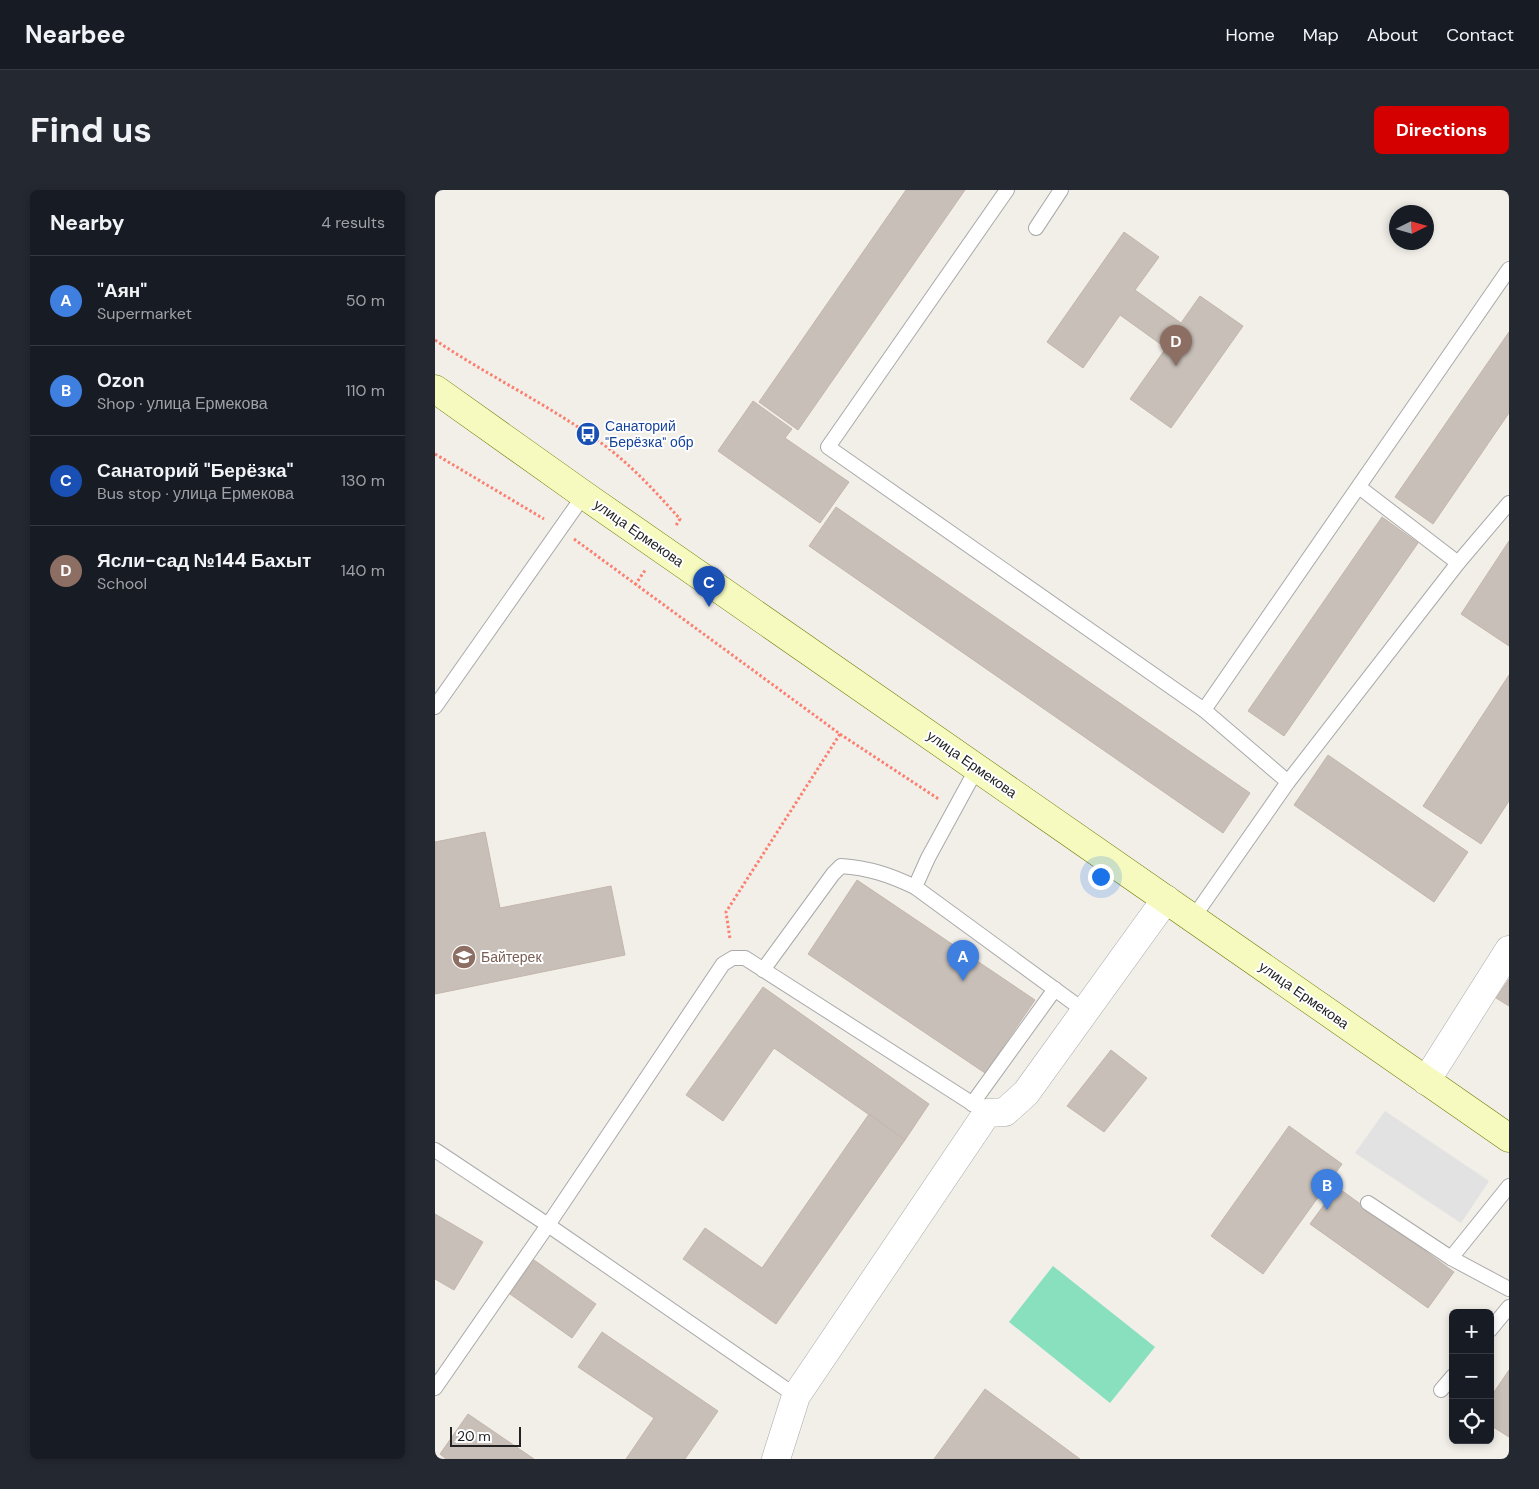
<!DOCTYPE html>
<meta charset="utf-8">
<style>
:root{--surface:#171b24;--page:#242831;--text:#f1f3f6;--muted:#9ea1a6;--line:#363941;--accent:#d40000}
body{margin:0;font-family:"DM Sans",sans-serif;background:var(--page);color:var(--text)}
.controls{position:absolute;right:15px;bottom:15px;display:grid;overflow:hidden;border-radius:8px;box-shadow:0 2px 8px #0003}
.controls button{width:45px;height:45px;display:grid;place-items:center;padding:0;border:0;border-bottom:1px solid var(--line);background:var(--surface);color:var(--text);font:25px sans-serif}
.compass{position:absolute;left:954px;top:15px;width:45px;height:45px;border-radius:50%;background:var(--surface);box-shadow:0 2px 8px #0003;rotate:85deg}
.scale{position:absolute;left:15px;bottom:12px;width:71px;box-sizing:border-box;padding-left:5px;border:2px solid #222;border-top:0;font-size:14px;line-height:18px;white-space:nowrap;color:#222;-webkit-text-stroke:4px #fff;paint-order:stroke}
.you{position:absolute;left:665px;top:686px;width:18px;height:18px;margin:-12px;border:4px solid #fff;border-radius:50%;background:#1a73e8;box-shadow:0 0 0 8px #1a73e833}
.badge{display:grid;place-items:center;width:32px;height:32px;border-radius:50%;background:var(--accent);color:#fff;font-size:16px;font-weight:700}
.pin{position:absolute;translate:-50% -41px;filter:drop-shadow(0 1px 2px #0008)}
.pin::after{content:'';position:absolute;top:26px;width:18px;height:15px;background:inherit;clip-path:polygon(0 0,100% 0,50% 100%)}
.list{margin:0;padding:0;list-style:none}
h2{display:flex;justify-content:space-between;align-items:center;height:65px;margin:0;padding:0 20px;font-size:21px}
h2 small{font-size:16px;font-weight:400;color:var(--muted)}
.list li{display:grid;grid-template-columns:32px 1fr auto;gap:15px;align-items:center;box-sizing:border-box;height:90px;padding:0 20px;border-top:1px solid var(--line)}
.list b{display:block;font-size:19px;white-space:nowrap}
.list p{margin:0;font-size:16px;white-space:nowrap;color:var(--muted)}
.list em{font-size:16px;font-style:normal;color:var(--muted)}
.icon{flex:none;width:28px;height:28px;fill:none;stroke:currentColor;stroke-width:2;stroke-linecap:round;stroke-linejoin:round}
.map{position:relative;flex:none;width:1074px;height:1269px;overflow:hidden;border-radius:8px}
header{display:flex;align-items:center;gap:30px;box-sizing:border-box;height:70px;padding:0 25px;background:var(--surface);border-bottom:1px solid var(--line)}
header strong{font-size:24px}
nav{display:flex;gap:28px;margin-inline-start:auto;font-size:18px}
.intro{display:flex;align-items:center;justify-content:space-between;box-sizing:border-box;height:120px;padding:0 30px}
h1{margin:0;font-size:35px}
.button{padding:12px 22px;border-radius:8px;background:var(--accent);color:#fff;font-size:18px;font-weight:700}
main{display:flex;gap:30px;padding:0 30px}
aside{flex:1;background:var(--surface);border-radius:8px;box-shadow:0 2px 8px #0003}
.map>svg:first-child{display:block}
</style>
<header>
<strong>Nearbee</strong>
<nav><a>Home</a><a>Map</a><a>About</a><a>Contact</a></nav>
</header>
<div class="intro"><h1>Find us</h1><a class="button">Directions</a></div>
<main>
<aside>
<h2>Nearby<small>4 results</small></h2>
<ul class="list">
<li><span class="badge" style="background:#3f7fe0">A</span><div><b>&quot;Аян&quot;</b><p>Supermarket</p></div><em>50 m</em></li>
<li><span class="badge" style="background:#3f7fe0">B</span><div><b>Ozon</b><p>Shop · улица Ермекова</p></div><em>110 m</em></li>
<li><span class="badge" style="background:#1a4fb4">C</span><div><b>Санаторий &quot;Берёзка&quot;</b><p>Bus stop · улица Ермекова</p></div><em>130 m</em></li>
<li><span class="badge" style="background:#8d6e63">D</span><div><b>Ясли-сад №144 Бахыт</b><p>School</p></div><em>140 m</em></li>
</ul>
</aside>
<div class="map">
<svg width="1074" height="1269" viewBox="0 0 1074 1269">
<rect width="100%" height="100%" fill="#f2efe9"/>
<path fill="#88e0be" d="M618 1076 720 1157 675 1213 574 1132Z"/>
<path fill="#e2e2e2" d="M950 921 1054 991 1026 1033 920 963Z"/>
<g fill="#c7bfb8" stroke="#c4b6ab">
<path d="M471 0H530L363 240 324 212Z"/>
<path d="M689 42 724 67 700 100 746 133 765 106 808 136 736 238 695 209 731 158 685 125 648 178 612 152Z"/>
<path d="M1074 142V223L998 334 960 307Z"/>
<path d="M318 211 357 239 350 248 414 292 385 333 283 261Z"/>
<path d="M401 317 815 603 788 643 374 356Z"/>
<path d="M947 327 983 353 849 546 813 521Z"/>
<path d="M1074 351V456L1026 424Z"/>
<path d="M1074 485V611L1046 654 988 616Z"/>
<path d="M893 565 1033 662 999 712 859 615Z"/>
<path d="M50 642 65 718 176 696 190 765 0 804V652Z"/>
<path d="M422 690 600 810 550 883 373 764Z"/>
<path d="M1074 789V816L1061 808Z"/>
<path d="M328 797 494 914 470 950 339 858 288 931 251 905Z"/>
<path d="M676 860 712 888 669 942 632 916Z"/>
<path d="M434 924 470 950 341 1134 248 1069 270 1038 327 1078Z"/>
<path d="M854 936 907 974 828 1084 776 1046Z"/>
<path d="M902 997 1019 1082 993 1118 875 1034Z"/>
<path d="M0 1024 48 1052 19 1100 0 1089Z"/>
<path d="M99 1070 161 1114 137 1148 75 1104Z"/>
<path d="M167 1142 283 1221 250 1269H191L219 1228 143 1177Z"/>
<path d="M1074 1180V1247L1055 1235V1208Z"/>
<path d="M550 1199 645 1269H499Z"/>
<path d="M33 1224 99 1269H11L5 1264Z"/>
</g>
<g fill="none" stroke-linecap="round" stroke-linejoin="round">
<g stroke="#a9a9a9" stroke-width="16">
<g id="service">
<path d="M572 0 393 257 769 520"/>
<path d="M601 38 626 0"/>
<path d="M924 297 1023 373"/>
<path d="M0 517 149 305"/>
<path d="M542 578 493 668 480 697 651 822"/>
<path d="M853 592 1023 373 1074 313"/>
<path d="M758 728 853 592 769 520 1074 79"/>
<path d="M328 780 398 684 406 676C434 678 455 685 480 697"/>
<path d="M537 914 620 799"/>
<path d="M0 960 113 1035 361 1206"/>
<path d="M933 1013 1016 1068 1074 996"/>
<path d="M1016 1068 1074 1099"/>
<path d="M1055 1140 1074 1117"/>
<path d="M0 1198 113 1035 288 774 298 768H310L552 923"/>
<path d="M1006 1200 1018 1186"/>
</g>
</g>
<g stroke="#a9a9a9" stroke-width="29">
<g id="minor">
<path d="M991 891 1074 760"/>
<path d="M341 1269 361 1206 552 923 570 922 591 903 731 709"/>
</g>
</g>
<g stroke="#707d05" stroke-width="29">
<path id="secondary" d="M0 199 149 305 1074 948"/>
</g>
<g stroke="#fa8072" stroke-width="3" stroke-dasharray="2.5 2.5" stroke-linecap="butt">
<path d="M0 150C52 185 108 212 159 248 192 270 219 300 245 329L240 337"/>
<path d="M0 264 109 329"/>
<path d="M139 349 405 544 291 722 295 749"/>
<path d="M200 395 211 379"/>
<path d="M405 544 505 610"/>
</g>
<use href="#service" stroke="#fff" stroke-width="14"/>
<use href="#minor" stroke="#fff" stroke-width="28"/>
<use href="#secondary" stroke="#f7fabf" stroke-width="28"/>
</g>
<defs>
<g id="bus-disc" transform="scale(1.25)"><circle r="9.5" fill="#1a4fb4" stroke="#fff"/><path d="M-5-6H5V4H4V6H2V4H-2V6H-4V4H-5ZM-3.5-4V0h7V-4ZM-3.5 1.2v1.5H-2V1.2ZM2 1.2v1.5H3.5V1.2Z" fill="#fff"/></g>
<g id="school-disc" transform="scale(1.25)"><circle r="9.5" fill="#8d6e63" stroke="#fff"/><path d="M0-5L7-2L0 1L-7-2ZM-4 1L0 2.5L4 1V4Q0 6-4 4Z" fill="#fff"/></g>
</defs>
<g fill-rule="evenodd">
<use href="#bus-disc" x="153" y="244"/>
<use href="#school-disc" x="29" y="767"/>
</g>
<g text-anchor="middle" stroke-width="4" stroke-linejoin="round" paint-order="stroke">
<g font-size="14" fill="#164399" stroke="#fff" text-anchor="start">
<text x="170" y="241">Санаторий<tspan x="170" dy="16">"Берёзка" обр</tspan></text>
</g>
<g font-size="14" fill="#222" stroke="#fff">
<text transform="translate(204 343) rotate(35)" y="5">улица Ермекова</text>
<text transform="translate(537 574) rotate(35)" y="5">улица Ермекова</text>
<text transform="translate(869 805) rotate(35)" y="5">улица Ермекова</text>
</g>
<g font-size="14" fill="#785e54" stroke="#fff" text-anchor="start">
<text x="46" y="772">Байтерек</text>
</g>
</g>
</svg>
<div class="controls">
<button>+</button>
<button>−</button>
<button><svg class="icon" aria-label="locate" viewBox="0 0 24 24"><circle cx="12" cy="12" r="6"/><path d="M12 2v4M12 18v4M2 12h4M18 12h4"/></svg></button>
</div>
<svg class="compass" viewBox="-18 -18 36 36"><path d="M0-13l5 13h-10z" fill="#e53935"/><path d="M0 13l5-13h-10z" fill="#9ea1a6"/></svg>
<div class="scale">20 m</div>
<div class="you"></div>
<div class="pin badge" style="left:528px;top:791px;background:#3f7fe0">A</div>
<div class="pin badge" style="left:892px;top:1020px;background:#3f7fe0">B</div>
<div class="pin badge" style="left:274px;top:417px;background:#1a4fb4">C</div>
<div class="pin badge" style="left:741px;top:176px;background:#8d6e63">D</div>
</div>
</main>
